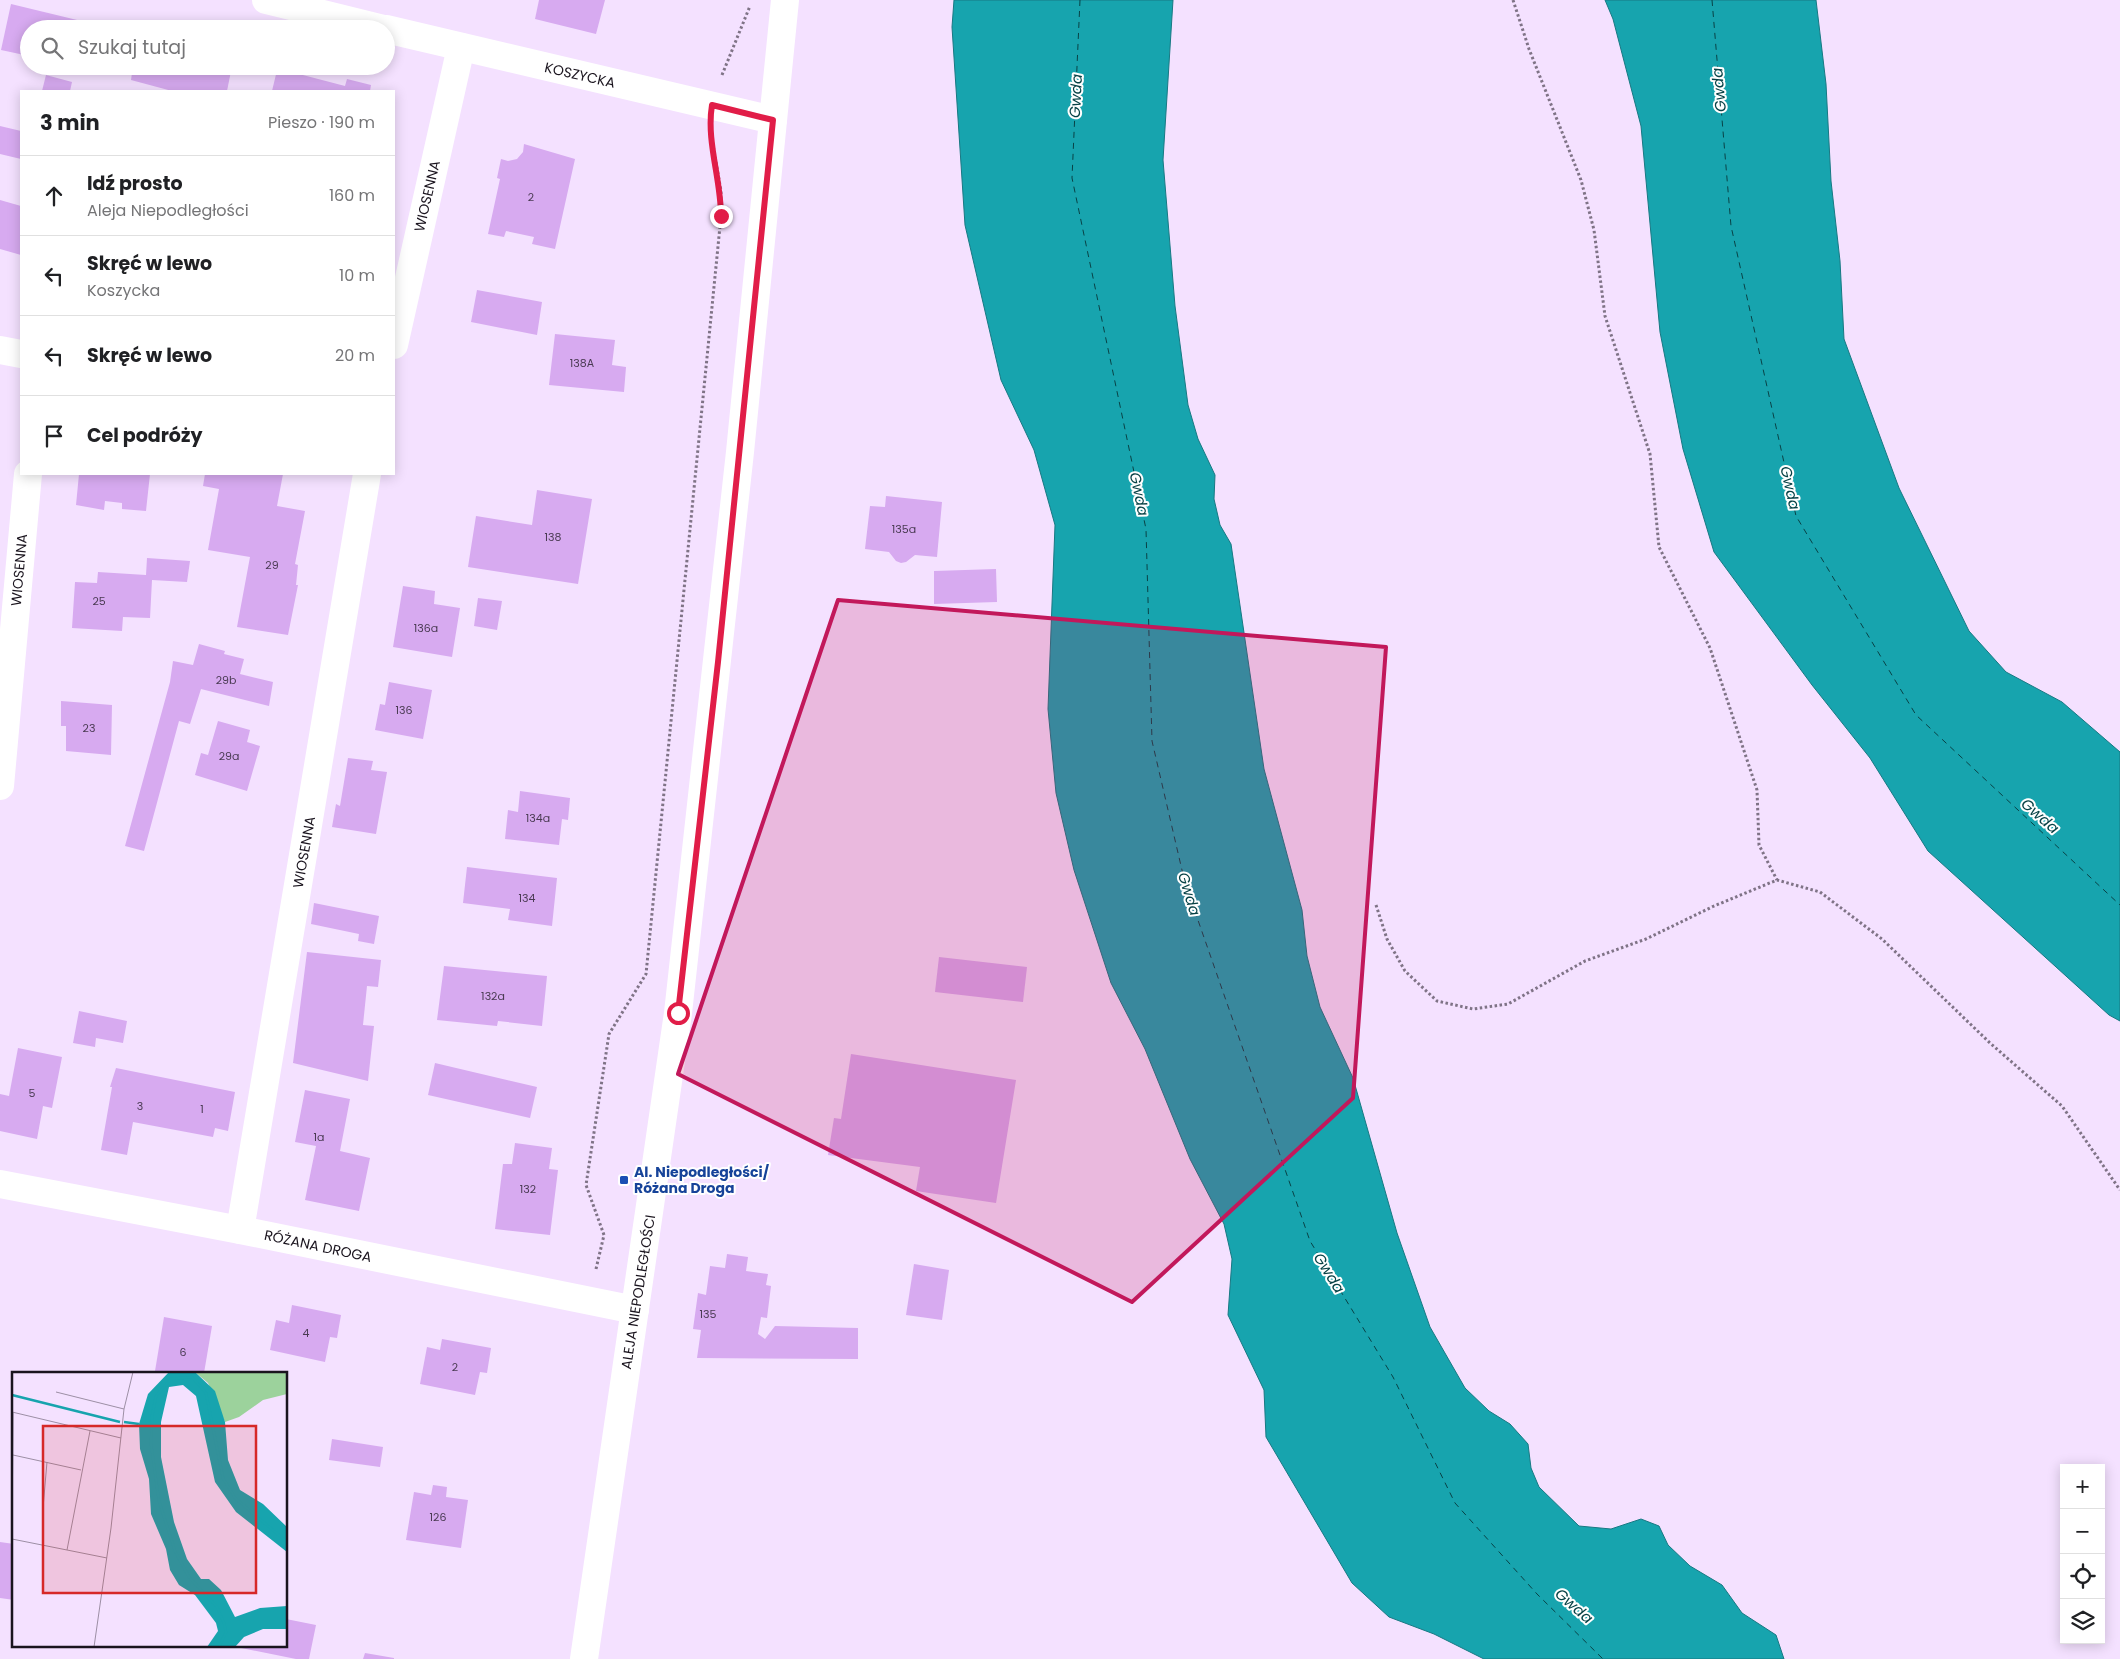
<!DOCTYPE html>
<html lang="pl">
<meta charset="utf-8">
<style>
:root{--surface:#fff;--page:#f6f6f6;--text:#202124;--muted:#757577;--line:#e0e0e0}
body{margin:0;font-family:Poppins,sans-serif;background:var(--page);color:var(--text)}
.controls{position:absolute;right:15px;bottom:15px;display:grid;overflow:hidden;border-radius:0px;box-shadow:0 2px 12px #0003}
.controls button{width:45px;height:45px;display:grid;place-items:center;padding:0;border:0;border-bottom:1px solid var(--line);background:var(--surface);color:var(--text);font:25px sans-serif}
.stop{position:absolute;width:15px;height:15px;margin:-11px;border:4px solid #e11d48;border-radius:50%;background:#fff}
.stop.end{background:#e11d48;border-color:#fff;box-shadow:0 1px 5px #0008}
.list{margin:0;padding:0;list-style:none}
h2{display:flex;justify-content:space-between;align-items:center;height:65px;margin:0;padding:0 20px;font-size:21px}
h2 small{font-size:16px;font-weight:400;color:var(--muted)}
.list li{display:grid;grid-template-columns:32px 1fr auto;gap:15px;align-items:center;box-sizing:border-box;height:80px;padding:0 20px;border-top:1px solid var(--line)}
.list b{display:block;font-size:19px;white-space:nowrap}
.list p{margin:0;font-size:16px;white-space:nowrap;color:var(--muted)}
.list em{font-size:16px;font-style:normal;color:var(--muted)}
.icon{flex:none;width:28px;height:28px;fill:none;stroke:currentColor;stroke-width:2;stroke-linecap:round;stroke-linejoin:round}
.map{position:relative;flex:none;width:2120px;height:1659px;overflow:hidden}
.search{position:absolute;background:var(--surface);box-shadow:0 2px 12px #0003;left:20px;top:20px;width:375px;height:55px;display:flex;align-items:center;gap:12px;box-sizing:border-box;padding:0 18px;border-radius:28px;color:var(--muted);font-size:19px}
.panel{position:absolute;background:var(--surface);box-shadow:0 2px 12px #0003;left:20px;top:90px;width:375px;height:385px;border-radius:0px}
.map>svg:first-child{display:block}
</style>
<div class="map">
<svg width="2120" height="1659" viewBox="0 0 2120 1659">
<rect width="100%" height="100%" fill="#f4e1ff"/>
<g fill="#17a4ae" stroke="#187983">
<path d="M954 0H1173L1163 160 1175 306 1188 405 1198 439 1215 475 1214 499 1220 525 1231 544 1264 769 1302 910 1307 956 1320 1007 1353 1078 1397 1233 1430 1327 1465 1388 1489 1411 1510 1424 1528 1444 1531 1468 1539 1487 1579 1526 1611 1529 1641 1519 1659 1526 1668 1545 1690 1566 1722 1585 1742 1613 1776 1635 1784 1659H1484L1434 1634 1389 1617 1352 1583 1266 1437 1264 1390 1228 1315 1232 1259 1224 1224 1190 1159 1145 1049 1111 983 1074 870 1056 793 1048 709 1055 525 1034 450 1001 380 965 225 952 27Z"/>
<path d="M1605 0H1816L1826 84 1831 181 1840 261 1844 339 1899 488 1969 631 2006 672 2062 702 2120 752V1021L2109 1015 1928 851 1870 758 1812 685 1714 552 1683 449 1660 332 1641 126 1613 19Z"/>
</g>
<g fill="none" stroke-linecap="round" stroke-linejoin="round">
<g stroke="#084246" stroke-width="1" stroke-dasharray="6 5" stroke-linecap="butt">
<path d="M1080 0 1072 178 1146 529 1152 741 1185 883 1310 1241 1393 1377 1455 1503 1537 1594 1603 1659"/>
<path d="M1712 0 1731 226 1796 516 1916 715 2120 905"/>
</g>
</g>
<g fill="#d7aaf0">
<path d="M539 0H605L596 34 535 19Z"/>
<path d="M11 4 106 27V29H29V56L1 50Z"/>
<path d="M72 66H98L96 73Z"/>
<path d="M133 66H232L227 91H172L131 80Z"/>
<path d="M278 66H301L299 74 345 86 347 79 371 85 370 91H272Z"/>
<path d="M46 75 72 82 70 91H42Z"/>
<path d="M0 126 21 131V159L0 154Z"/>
<path d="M524 144 575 159 555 249 532 244 534 237 506 231 504 237 488 234 500 179 497 178 501 159 508 161 517 159 523 152Z"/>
<path d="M0 200 21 206V255L0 249Z"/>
<path d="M477 290 542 302 537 335 471 322Z"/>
<path d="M555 334 615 340 612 365 626 367 624 392 549 385Z"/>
<path d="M79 474H150L146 511 122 509V503L105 501 104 510 76 505Z"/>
<path d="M205 474H283L277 506 305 511 295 564 298 565 296 585H298L288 635 237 627 250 557 208 550 219 489 203 486Z"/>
<path d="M537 490 592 499 578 584 468 567 476 516 532 525Z"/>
<path d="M886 496 942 502 937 557 915 555 906 562 901 563 896 561 889 552 865 549 870 506 885 507Z"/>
<path d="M147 558 190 561 187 582 152 580 150 618 123 617 122 631 72 628 75 582 97 583 98 572 146 575Z"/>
<path d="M996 569 997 602 934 604V571Z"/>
<path d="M403 586 435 591 434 604 460 608 452 657 393 647Z"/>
<path d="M478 598 502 601 497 630 474 626Z"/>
<path d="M199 644 225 651 224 654 244 659 240 674 273 682 269 706 201 689 190 724 179 721 144 851 125 846 170 682 173 661 193 665Z"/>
<path d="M389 682 432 690 423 739 375 730 380 704 385 705Z"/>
<path d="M61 701 112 705 111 755 66 751V726H61Z"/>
<path d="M218 721 250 730 247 742 260 746 247 791 195 775 201 753 208 755Z"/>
<path d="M348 758 373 761 371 770 387 772 376 834 332 827 336 804 340 806Z"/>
<path d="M520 791 570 798 568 820 562 819 559 845 505 839 508 810 518 812Z"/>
<path d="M467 867 557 878 552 926 508 920 510 909 463 903Z"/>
<path d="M314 903 379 916 374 944 358 941 359 934 311 924Z"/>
<path d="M307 952 381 960 378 987 367 986 364 1015 363 1025 374 1026 368 1081 293 1063Z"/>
<path d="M939 957 1027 967 1023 1002 935 992Z"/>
<path d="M444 966 547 976 542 1026 498 1021 497 1026 437 1020Z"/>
<path d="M79 1011 127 1021 123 1043 96 1038 95 1047 73 1043Z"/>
<path d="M18 1048 62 1057 52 1108 43 1106 37 1139 0 1131V1094L9 1096Z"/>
<path d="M851 1054 1016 1080 996 1203 916 1191 920 1167 828 1155 834 1118 841 1119Z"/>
<path d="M435 1063 537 1087 530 1118 428 1095Z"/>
<path d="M116 1068 235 1092 228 1131 215 1128 213 1137 133 1122 127 1155 101 1150 112 1087H110Z"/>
<path d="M305 1090 350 1099 340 1151 370 1158 359 1211 305 1200 316 1146 295 1142Z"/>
<path d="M515 1143 552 1148 549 1169 558 1170 550 1235 495 1229 503 1164H512Z"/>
<path d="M727 1254 748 1257 746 1271 768 1274 766 1285 771 1286 767 1318 761 1317 758 1334 765 1339 775 1326 858 1328V1359L697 1358 701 1330 693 1329 698 1293 706 1295 710 1266 725 1268Z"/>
<path d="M914 1264 949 1270 942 1320 906 1315Z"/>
<path d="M292 1305 341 1315 337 1338 330 1337 325 1362 270 1350 276 1320 289 1323Z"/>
<path d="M164 1317 212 1326 204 1373 155 1371Z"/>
<path d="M442 1339 491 1348 487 1373 480 1372 475 1395 420 1384 427 1347 440 1350Z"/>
<path d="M332 1439 383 1447 380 1467 329 1460Z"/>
<path d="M433 1485 447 1487 446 1497 468 1500 461 1548 406 1540 414 1492 431 1495Z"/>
<path d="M0 1542 14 1544V1600L0 1598Z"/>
<path d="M286 1619 316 1625 309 1659H296L231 1646 286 1645Z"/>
<path d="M365 1653 394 1658V1659H363Z"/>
</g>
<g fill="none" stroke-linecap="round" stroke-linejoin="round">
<g stroke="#7f7386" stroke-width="3" stroke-dasharray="2.5 2.5" stroke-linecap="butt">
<path d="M1513 0 1529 49 1581 180 1594 230 1605 316 1650 454 1659 547 1710 648 1757 790 1759 845 1777 880"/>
<path d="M722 75 750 6"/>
<path d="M1376 905 1387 939 1405 971 1437 1001 1473 1009 1508 1004 1585 961 1646 939 1714 906 1777 880 1820 892 1882 939 1990 1043 2062 1106 2120 1190"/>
<path d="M596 1269 604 1235 586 1185 609 1034 646 974 721 216V191L712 139"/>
</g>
<g stroke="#fff" stroke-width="28">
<path d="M266 0 384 29"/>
<path d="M386 29 773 120"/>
<path d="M394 345 461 47"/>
<path d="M0 350 21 354"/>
<path d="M0 786 28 474"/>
<path d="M0 1184 240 1230 635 1310"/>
<path d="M240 1230 367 474"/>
<path d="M584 1659 678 1013 740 452 785 0"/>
</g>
</g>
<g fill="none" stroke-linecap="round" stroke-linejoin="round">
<path stroke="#e11d48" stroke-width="6" d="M678 1013 718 662 773 120 712 105C706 141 721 179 721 216"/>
</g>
<path fill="#c2185b" fill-opacity="0.2" stroke="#c2185b" stroke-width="4" stroke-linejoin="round" d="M838 600 1386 647 1353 1098 1132 1302 678 1074Z"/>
<rect fill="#1a4fb4" stroke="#fff" stroke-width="2" x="619" y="1175" width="10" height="10" rx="2.5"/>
<g text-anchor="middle" stroke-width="4" stroke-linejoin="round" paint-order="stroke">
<g font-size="11" fill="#493a52">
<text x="531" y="201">2</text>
<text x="582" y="367">138A</text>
<text x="904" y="533">135a</text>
<text x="553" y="541">138</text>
<text x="272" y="569">29</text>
<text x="99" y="605">25</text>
<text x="426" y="632">136a</text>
<text x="226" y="684">29b</text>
<text x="404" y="714">136</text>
<text x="89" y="732">23</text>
<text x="229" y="760">29a</text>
<text x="538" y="822">134a</text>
<text x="527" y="902">134</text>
<text x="493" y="1000">132a</text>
<text x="32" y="1097">5</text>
<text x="140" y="1110">3</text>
<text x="202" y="1113">1</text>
<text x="319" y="1141">1a</text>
<text x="528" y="1193">132</text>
<text x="708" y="1318">135</text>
<text x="306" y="1337">4</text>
<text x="183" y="1356">6</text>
<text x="455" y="1371">2</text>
<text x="438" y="1521">126</text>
</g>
<g font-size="14" fill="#1a141e" stroke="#fff">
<text transform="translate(580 75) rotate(13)" y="5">KOSZYCKA</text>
<text transform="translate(427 196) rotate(-77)" y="5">WIOSENNA</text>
<text transform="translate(19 570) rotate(-85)" y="5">WIOSENNA</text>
<text transform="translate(304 852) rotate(-80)" y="5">WIOSENNA</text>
<text transform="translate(318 1246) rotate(12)" y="5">RÓŻANA DROGA</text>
<text transform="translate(638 1292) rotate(-81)" y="5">ALEJA NIEPODLEGŁOŚCI</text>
</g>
<g font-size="14" font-weight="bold" fill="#164399" stroke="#fff" text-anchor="start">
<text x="634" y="1177">Al. Niepodległości/<tspan x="634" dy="16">Różana Droga</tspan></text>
</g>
<g font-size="15" font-style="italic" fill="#084246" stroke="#fff">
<text transform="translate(1719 90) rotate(-95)" y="5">Gwda</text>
<text transform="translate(1076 96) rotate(-87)" y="5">Gwda</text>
<text transform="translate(1790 488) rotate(77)" y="5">Gwda</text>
<text transform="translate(1139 494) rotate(78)" y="5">Gwda</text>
<text transform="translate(2040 816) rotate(41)" y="5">Gwda</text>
<text transform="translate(1189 894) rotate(73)" y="5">Gwda</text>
<text transform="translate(1329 1273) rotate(58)" y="5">Gwda</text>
<text transform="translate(1574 1606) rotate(41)" y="5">Gwda</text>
</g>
</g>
<g transform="translate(12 1372)">
<rect width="275" height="275" fill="#f4e1ff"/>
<path d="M183 0H275V22L251 28 227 45 213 50 196 11Z" fill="#9cd29c"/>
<path d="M157 0H183L203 19 213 50 216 88 228 118 251 132 275 155V180L224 140 203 110 184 24 171 13 157 15 149 50V85L162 150 175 187 189 207H197L209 218 223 245 248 236 275 234V257H251L232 265 223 275H195L206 259 204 251 183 223 167 213 158 198 154 177 139 142 137 107 128 77 127 52 136 22Z" fill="#17a4ae"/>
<path fill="none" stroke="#17a4ae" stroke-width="2.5" d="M0 23 108 50M112 50 127 52M207 275 214 260 212 251 205 235 177 205 163 179 147 129 139 72 140 44 144 24 159 7 180 5 194 21 211 106 223 126 275 170"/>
<path fill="none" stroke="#9d8fa5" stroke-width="1" d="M44 20 112 37M0 40 109 66M1 83 69 98M31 136 35 90M0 167 1 41M0 167 95 186M55 178 78 59M82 275 99 156 112 37 121 0"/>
<path fill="#d62828" fill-opacity="0.15" stroke="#d62828" stroke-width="2.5" d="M31 54H244V221H31Z"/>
<rect width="275" height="275" fill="none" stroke="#1a141e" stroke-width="2.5"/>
</g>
</svg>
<div class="controls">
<button>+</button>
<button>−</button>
<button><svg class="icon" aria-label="locate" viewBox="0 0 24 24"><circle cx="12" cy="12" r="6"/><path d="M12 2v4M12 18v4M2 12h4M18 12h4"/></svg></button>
<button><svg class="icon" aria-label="layers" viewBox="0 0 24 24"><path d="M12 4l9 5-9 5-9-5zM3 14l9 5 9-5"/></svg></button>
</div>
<div class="stop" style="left:678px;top:1013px"></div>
<div class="stop end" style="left:721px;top:216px"></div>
<div class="search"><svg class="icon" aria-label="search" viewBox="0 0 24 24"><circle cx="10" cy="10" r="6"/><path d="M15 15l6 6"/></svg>Szukaj tutaj</div>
<section class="panel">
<h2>3 min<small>Pieszo · 190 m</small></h2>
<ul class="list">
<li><svg class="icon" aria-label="ahead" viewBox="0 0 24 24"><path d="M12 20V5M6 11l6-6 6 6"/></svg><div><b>Idź prosto</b><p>Aleja Niepodległości</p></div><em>160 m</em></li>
<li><svg class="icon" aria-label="left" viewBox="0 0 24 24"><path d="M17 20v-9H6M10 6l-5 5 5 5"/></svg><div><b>Skręć w lewo</b><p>Koszycka</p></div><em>10 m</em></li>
<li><svg class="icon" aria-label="left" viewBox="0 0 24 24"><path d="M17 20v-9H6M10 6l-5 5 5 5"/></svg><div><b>Skręć w lewo</b></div><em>20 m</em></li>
<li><svg class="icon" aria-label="arrive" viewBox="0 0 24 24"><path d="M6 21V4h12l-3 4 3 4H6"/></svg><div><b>Cel podróży</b></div></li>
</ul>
</section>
</div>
